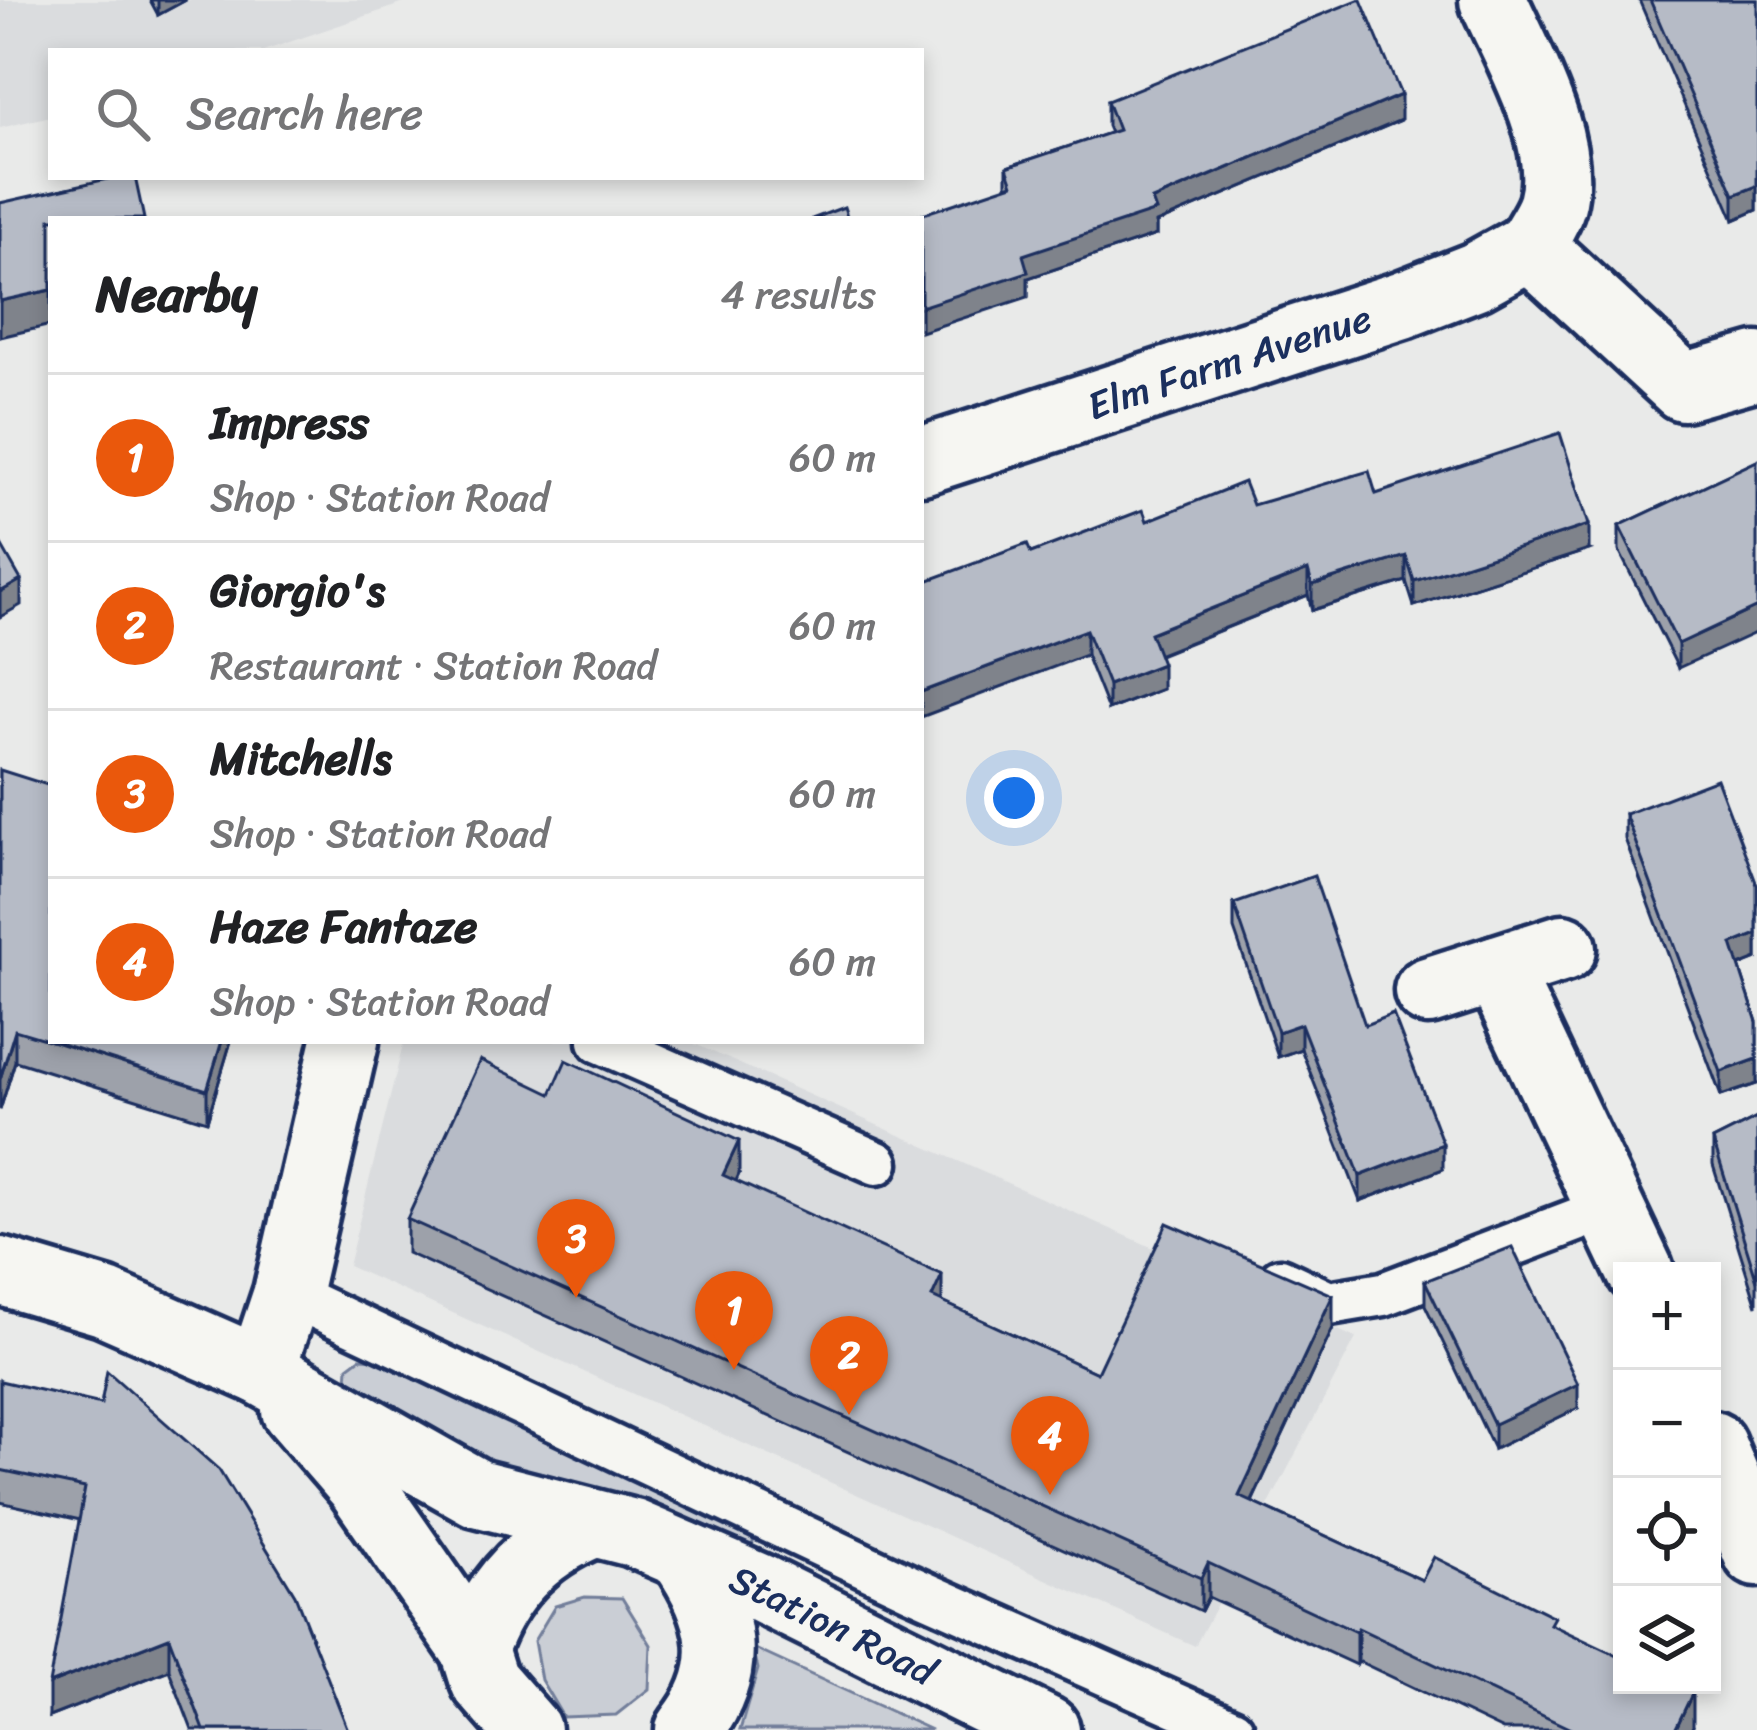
<!DOCTYPE html>
<meta charset="utf-8">
<style>
:root{--surface:#fff;--page:#f2f2f2;--text:#202124;--muted:#757577;--line:#e0e0e0;--accent:#ea580c}
body{margin:0;font-family:Sriracha,sans-serif;background:var(--page);color:var(--text)}
.controls{position:absolute;right:36px;bottom:36px;display:grid;overflow:hidden;border-radius:0px;box-shadow:0 6px 18px #0003}
.controls button{width:108px;height:108px;display:grid;place-items:center;padding:0;border:0;border-bottom:3px solid var(--line);background:var(--surface);color:var(--text);font:60px sans-serif}
.you{position:absolute;left:1014px;top:798px;width:42px;height:42px;margin:-30px;border:9px solid #fff;border-radius:50%;background:#1a73e8;box-shadow:0 0 0 18px #1a73e833}
.badge{display:grid;place-items:center;width:78px;height:78px;border-radius:50%;background:var(--accent);color:#fff;font-size:39px;font-weight:700}
.pin{position:absolute;translate:-50% -99px;filter:drop-shadow(0 3px 6px #0008)}
.pin::after{content:'';position:absolute;top:63px;width:42px;height:36px;background:inherit;clip-path:polygon(0 0,100% 0,50% 100%)}
.list{margin:0;padding:0;list-style:none}
h2{display:flex;justify-content:space-between;align-items:center;height:156px;margin:0;padding:0 48px;font-size:51px}
h2 small{font-size:39px;font-weight:400;color:var(--muted)}
.list li{display:grid;grid-template-columns:78px 1fr auto;gap:36px;align-items:center;box-sizing:border-box;height:168px;padding:0 48px;border-top:3px solid var(--line)}
.list b{display:block;font-size:45px;white-space:nowrap}
.list p{margin:0;font-size:39px;white-space:nowrap;color:var(--muted)}
.list em{font-size:39px;font-style:normal;color:var(--muted)}
.icon{flex:none;width:66px;height:66px;fill:none;stroke:currentColor;stroke-width:2;stroke-linecap:round;stroke-linejoin:round}
.map{position:relative;flex:none;width:1757px;height:1730px;overflow:hidden}
.search{position:absolute;background:var(--surface);box-shadow:0 6px 18px #0003;left:48px;top:48px;width:876px;height:132px;display:flex;align-items:center;gap:30px;box-sizing:border-box;padding:0 42px;border-radius:0px;color:var(--muted);font-size:45px}
.panel{position:absolute;background:var(--surface);box-shadow:0 6px 18px #0003;left:48px;top:216px;width:876px;height:828px;border-radius:0px}
.map>svg:first-child{display:block}
</style>
<div class="map">
<svg width="1757" height="1730" viewBox="0 0 1757 1730">
<rect width="100%" height="100%" fill="#e9eae9"/>
<filter id="ink" filterUnits="userSpaceOnUse"><feTurbulence type="fractalNoise" baseFrequency=".00833" numOctaves="2"/><feDisplacementMap in="SourceGraphic" scale="24" xChannelSelector="R" yChannelSelector="G"/><feConvolveMatrix kernelMatrix="1 2 1 2 8 2 1 2 1" color-interpolation-filters="sRGB"/></filter>
<g filter="url(#ink)">
<g fill="#dadcde">
<path d="M0 0H413L263 51H51V116L0 128Z"/>
<path d="M404 1041H688L1356 1338 1195 1646 348 1266Z"/>
</g>
<g fill="#caced5" stroke="#727e9a" stroke-width="3">
<path d="M360 1358 379 1359 756 1532 748 1560 524 1489 347 1382 348 1367Z"/>
<path d="M585 1597 622 1598 651 1645 649 1689 616 1715 563 1717 541 1680 534 1641 555 1606Z"/>
<path d="M753 1648 931 1730H740L758 1669Z"/>
</g>
<g fill="none" stroke-linecap="round" stroke-linejoin="round">
<g stroke="#1b2f5e" stroke-width="51">
<g id="service">
<path d="M600 1041 877 1163"/>
<path d="M1280 1280 1329 1303 1383 1294 1611 1207"/>
<path d="M287 1293 910 1587 1232 1730"/>
</g>
</g>
<g stroke="#1b2f5e" stroke-width="75">
<g id="minor">
<path d="M1493 0C1517 55 1569 142 1552 204 1548 218 1537 233 1530 246"/>
<path id="s1" d="M921 461 1402 305 1476 276 1530 246 1683 387 1757 366"/>
<path d="M1497 969 1640 1271"/>
<path d="M1428 991 1563 948"/>
<path d="M261 1371 287 1293 345 1041"/>
<path d="M1712 1445 1757 1553"/>
</g>
</g>
<g stroke="#1b2f5e" stroke-width="75">
<g id="tertiary">
<path id="s2" d="M0 1271 104 1302 261 1371 477 1493 633 1533 760 1588 1046 1730"/>
<path d="M295 1410 360 1485 474 1649 484 1681 527 1730"/>
<path d="M683 1555C724 1614 737 1670 689 1730"/>
<path d="M474 1649C495 1589 533 1548 593 1524"/>
</g>
</g>
<use href="#service" stroke="#f6f6f2" stroke-width="42"/>
<use href="#minor" stroke="#f6f6f2" stroke-width="66"/>
<use href="#tertiary" stroke="#f6f6f2" stroke-width="66"/>
</g>
<g fill="#9da1aa" stroke="#1b2f5e" stroke-width="3">
<path d="M150 0H186L158 15Z"/>
<path d="M1639 0H1757V210L1734 220Z"/>
<path d="M1107 101 1401 120 1156 223V235L1028 278V297L1007 186V167L1110 133 1107 126Z"/>
<path d="M1757 461 1678 668 1619 551V526Z"/>
<path d="M1376 494 1589 550 1414 606 1406 581 1312 610 1308 595 1159 655 1162 689 1108 710 1086 655 1031 553 1147 521 1253 505Z"/>
<path d="M0 770 51 1041H231L207 1121 15 1061 0 1110Z"/>
<path d="M1625 814 1757 885V959L1739 966 1757 1022V1084L1721 1096 1625 839Z"/>
<path d="M1234 904 1365 1025 1443 1169 1360 1201 1301 1049 1278 1057 1234 929Z"/>
<path d="M551 1094 739 1174 735 1181 942 1302 1097 1373 1333 1328 1252 1502 1422 1580 1554 1626 1693 1726 1691 1730H1503L1358 1661 1356 1665 1208 1597 1201 1611 407 1253V1219Z"/>
<path d="M1757 1118V1306L1713 1165V1140Z"/>
<path d="M1425 1281 1578 1408 1494 1449 1425 1305Z"/>
<path d="M0 1381 348 1730H192L169 1670 49 1717 80 1520 0 1502Z"/>
</g>
<g fill="#7f838b" stroke="#1b2f5e" stroke-width="3">
<path d="M158 0H186L158 15Z"/>
<path d="M1401 95V120L1156 223V235L1028 278V297L921 332V307L1023 255Z"/>
<path d="M1757 186V210L1734 220V195Z"/>
<path d="M51 290V325L0 337V301Z"/>
<path d="M1589 525V550L1414 606V581Z"/>
<path d="M1406 556V581L1312 610V585Z"/>
<path d="M1308 570V595L1150 658V633Z"/>
<path d="M21 580V605L0 617V592Z"/>
<path d="M1757 607V632L1678 668V644Z"/>
<path d="M1086 630V655L921 717V692Z"/>
<path d="M1162 664V689L1108 710V685Z"/>
<path d="M1757 934V959L1732 969V944Z"/>
<path d="M1301 1024V1049L1278 1057V1032Z"/>
<path d="M15 1030V1061L0 1110V1079Z"/>
<path d="M222 1041H231L207 1121V1090Z"/>
<path d="M1757 1059V1084L1721 1096V1072Z"/>
<path d="M739 1141V1174L723 1209V1175Z"/>
<path d="M1443 1144V1169L1360 1201V1176Z"/>
<path d="M942 1275V1308L932 1297Z"/>
<path d="M1333 1295V1328L1239 1529V1496Z"/>
<path d="M1578 1384V1408L1494 1449V1424Z"/>
<path d="M1208 1563V1597L1201 1611V1578Z"/>
<path d="M1358 1628V1661L1356 1665V1632Z"/>
<path d="M169 1637V1670L49 1717V1684Z"/>
<path d="M1693 1692V1726L1691 1730H1675Z"/>
</g>
<g fill="#b6bbc6" stroke="#1b2f5e" stroke-width="3">
<path d="M1358 0H1361L1401 95 1152 200 1156 211 1023 255 1028 272 921 307V219H908L1013 184 1007 167 1118 130 1107 101Z"/>
<path d="M1650 0H1757V186L1734 195Z"/>
<path d="M116 177H135L144 219H51V290L0 301V203Z"/>
<path d="M844 207 848 219H812Z"/>
<path d="M1560 433 1589 525 1414 581 1406 556 1312 585 1308 570 1150 633 1162 664 1108 685 1086 630 921 692V583L1027 544 1031 553 1143 510 1147 521 1244 482 1253 505 1369 471 1376 494Z"/>
<path d="M1757 461V607L1678 644 1619 526Z"/>
<path d="M0 543 21 580 0 592Z"/>
<path d="M0 770 51 786V1041L15 1030 0 1079Z"/>
<path d="M1717 779 1757 885V934L1732 944 1757 1022V1059L1721 1072 1625 814Z"/>
<path d="M1314 876 1365 1025 1393 1014 1443 1144 1360 1176 1301 1024 1278 1032 1234 904Z"/>
<path d="M52 1041H222L207 1090Z"/>
<path d="M480 1060 551 1094 566 1060 739 1141 723 1175 942 1275 932 1297 1097 1373 1167 1223 1333 1295 1239 1496 1422 1580 1434 1557 1554 1617 1550 1624 1622 1658V1685H1678L1693 1692 1675 1730H1573L1358 1628 1356 1632 1208 1563 1201 1578 407 1219Z"/>
<path d="M1757 1118V1281L1713 1140Z"/>
<path d="M1512 1247 1578 1384 1494 1424 1425 1281Z"/>
<path d="M107 1371 219 1470 295 1595 348 1730H204L169 1637 49 1684 85 1488 0 1470V1381L101 1404Z"/>
</g>
</g>
<g text-anchor="middle" stroke-width="10" stroke-linejoin="round" paint-order="stroke">
<g font-size="39" fill="#1b2f5e" stroke="#f6f6f2">
<text dy="14" stroke="none"><textPath href="#s1" startOffset="324">Elm Farm Avenue</textPath></text>
<text dy="14" stroke="none"><textPath href="#s2" startOffset="909">Station Road</textPath></text>
</g>
</g>
</svg>
<div class="controls">
<button>+</button>
<button>−</button>
<button><svg class="icon" aria-label="locate" viewBox="0 0 24 24"><circle cx="12" cy="12" r="6"/><path d="M12 2v4M12 18v4M2 12h4M18 12h4"/></svg></button>
<button><svg class="icon" aria-label="layers" viewBox="0 0 24 24"><path d="M12 4l9 5-9 5-9-5zM3 14l9 5 9-5"/></svg></button>
</div>
<div class="you"></div>
<div class="pin badge" style="left:734px;top:1370px">1</div>
<div class="pin badge" style="left:849px;top:1415px">2</div>
<div class="pin badge" style="left:576px;top:1298px">3</div>
<div class="pin badge" style="left:1050px;top:1495px">4</div>
<div class="search"><svg class="icon" aria-label="search" viewBox="0 0 24 24"><circle cx="10" cy="10" r="6"/><path d="M15 15l6 6"/></svg>Search here</div>
<section class="panel">
<h2>Nearby<small>4 results</small></h2>
<ul class="list">
<li><span class="badge">1</span><div><b>Impress</b><p>Shop · Station Road</p></div><em>60 m</em></li>
<li><span class="badge">2</span><div><b>Giorgio's</b><p>Restaurant · Station Road</p></div><em>60 m</em></li>
<li><span class="badge">3</span><div><b>Mitchells</b><p>Shop · Station Road</p></div><em>60 m</em></li>
<li><span class="badge">4</span><div><b>Haze Fantaze</b><p>Shop · Station Road</p></div><em>60 m</em></li>
</ul>
</section>
</div>
